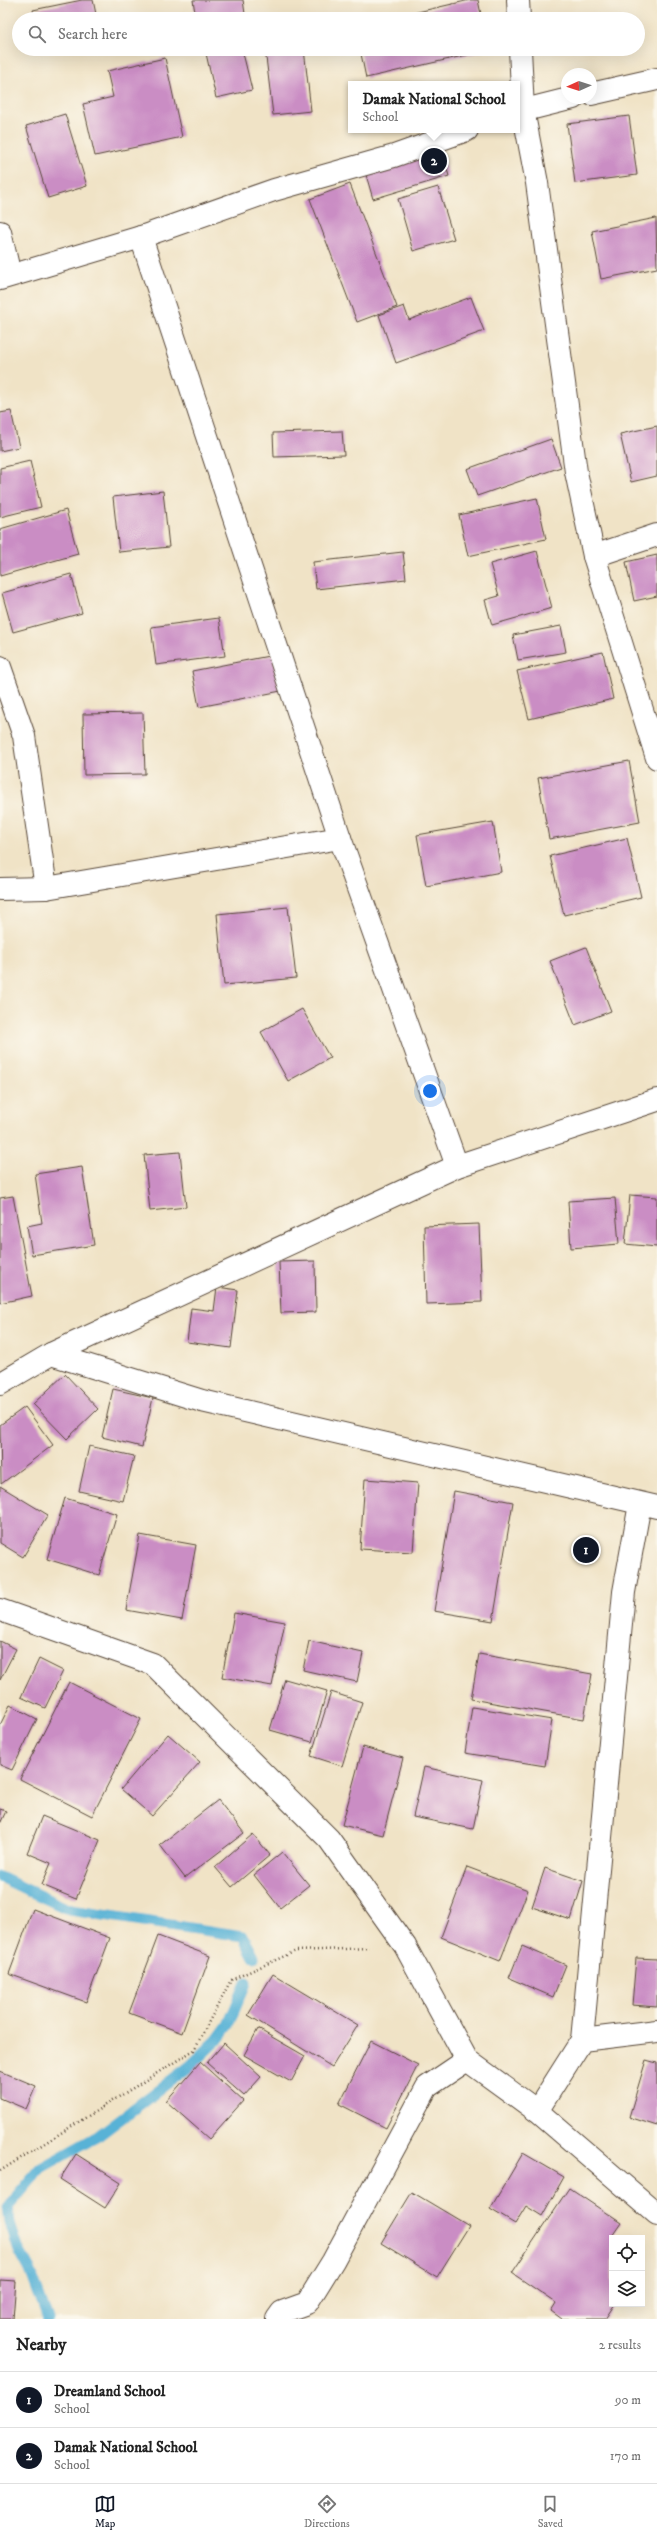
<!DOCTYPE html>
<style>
:root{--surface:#fff;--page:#f2f2f2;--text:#222;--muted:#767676;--line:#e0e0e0;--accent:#111827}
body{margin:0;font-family:"IM FELL DW Pica",serif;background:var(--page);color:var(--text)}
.controls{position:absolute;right:12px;bottom:12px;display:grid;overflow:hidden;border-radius:0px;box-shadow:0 4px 16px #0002}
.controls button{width:36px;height:36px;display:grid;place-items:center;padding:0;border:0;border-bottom:1px solid var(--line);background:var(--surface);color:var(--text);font:20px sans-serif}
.compass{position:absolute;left:561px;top:68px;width:36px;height:36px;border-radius:50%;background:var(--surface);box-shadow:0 4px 16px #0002;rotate:267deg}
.you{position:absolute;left:430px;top:1091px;width:14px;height:14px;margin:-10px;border:3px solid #fff;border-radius:50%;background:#1a73e8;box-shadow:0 0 0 6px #1a73e833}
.badge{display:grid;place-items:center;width:26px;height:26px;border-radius:50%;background:var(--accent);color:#fff;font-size:13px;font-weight:700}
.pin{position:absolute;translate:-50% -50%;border:2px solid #fff;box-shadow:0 1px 4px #0006}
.popup{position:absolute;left:348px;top:81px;width:172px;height:52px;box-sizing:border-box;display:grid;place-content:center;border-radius:0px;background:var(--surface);filter:drop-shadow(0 1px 3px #0005);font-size:13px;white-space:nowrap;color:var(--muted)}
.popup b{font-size:15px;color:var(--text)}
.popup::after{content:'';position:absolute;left:50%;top:100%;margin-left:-8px;border:8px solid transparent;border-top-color:var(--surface)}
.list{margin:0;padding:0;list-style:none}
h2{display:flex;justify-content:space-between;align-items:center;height:52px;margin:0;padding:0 16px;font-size:17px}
h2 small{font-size:13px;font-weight:400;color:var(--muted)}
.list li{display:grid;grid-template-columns:26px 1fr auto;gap:12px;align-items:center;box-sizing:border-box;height:56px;padding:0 16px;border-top:1px solid var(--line)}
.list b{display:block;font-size:15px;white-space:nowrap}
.list p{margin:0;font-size:13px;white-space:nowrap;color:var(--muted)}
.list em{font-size:13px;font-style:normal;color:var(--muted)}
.icon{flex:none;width:22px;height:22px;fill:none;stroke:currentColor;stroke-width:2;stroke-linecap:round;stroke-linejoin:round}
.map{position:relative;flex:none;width:657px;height:2319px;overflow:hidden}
.search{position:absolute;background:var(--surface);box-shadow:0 4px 16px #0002;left:12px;right:12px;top:12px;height:44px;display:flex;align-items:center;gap:10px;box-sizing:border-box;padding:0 14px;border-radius:22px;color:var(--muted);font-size:15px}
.sheet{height:164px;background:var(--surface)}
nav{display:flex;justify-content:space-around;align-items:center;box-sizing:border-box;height:56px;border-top:1px solid var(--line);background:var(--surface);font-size:11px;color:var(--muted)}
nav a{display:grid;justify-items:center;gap:2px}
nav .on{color:var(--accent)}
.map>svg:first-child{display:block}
</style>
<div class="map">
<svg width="657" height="2319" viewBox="0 0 657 2319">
<rect width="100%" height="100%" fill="#fbf7ec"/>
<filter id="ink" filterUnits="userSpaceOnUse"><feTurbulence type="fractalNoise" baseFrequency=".025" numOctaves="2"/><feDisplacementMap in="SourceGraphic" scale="8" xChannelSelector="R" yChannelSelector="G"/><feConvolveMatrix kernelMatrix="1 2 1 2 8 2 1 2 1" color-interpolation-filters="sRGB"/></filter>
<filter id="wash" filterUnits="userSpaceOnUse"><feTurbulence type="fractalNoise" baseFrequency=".012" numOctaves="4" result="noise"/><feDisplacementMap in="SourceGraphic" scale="16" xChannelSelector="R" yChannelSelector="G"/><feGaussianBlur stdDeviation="0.9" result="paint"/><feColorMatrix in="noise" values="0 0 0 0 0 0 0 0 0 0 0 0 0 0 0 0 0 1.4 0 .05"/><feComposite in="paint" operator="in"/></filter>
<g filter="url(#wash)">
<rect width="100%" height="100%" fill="#f0e3c6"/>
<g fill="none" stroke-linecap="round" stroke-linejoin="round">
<g stroke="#59b2d6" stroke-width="11">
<path d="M0 1877 70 1910 243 1936 254 1957"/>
<path d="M48 2319 30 2270 18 2248 10 2223 8 2207 41 2168 98 2136 190 2066 217 2040 228 2025 246 1983"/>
</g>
</g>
<g id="blocks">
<g fill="#ca8dc4">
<path d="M82 0H93L97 19H35L33 10Z"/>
<path d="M193 0H243L245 14 196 19Z"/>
<path d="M470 0H478L482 19H387Z"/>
<path d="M205 49H242L252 90 216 98Z"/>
<path d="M265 49H304L311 111 273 115Z"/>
<path d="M360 49H489V50L366 78Z"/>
<path d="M165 58 182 137 95 156 83 104 113 97 107 71Z"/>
<path d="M65 114 87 186 48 198 26 126Z"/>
<path d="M629 116 637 175 575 183 567 124Z"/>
<path d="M440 146 449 176 373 199 364 168Z"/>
<path d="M350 184 397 307 357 322 310 199Z"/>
<path d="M438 187 454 239 413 251 398 199Z"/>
<path d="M656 218 657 268 601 279 592 231Z"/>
<path d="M471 297 484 331 396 363 379 315 404 306 409 320Z"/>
<path d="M11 411 19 447 0 451V413Z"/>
<path d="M657 426V476L631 482 620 434Z"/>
<path d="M342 431 344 455 274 457 273 433Z"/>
<path d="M551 439 561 467 477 496 467 469Z"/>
<path d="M30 461 41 507 0 517V468Z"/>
<path d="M163 491 169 547 119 552 113 497Z"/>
<path d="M537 498 546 539 468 556 459 515Z"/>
<path d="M66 510 78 554 0 576V529Z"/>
<path d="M537 551 552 608 492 625 485 600 499 596 490 564Z"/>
<path d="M403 552 406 579 316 589 313 562Z"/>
<path d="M657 555V596L634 601 626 562Z"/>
<path d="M71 574 82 613 13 632 2 593Z"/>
<path d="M219 618 225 656 156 665 151 627Z"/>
<path d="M561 626 566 652 518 660 513 635Z"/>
<path d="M603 652 613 699 529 719 517 671Z"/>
<path d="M274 655 281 691 199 707 192 671Z"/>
<path d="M143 713 145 774 84 775 83 714Z"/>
<path d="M629 761 640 822 549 839 538 778Z"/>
<path d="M493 822 501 872 426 886 417 835Z"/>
<path d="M627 838 641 897 564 915 550 856Z"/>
<path d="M288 907 296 978 224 985 217 914Z"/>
<path d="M586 947 611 1011 575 1025 550 961Z"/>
<path d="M302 1009 330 1058 288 1081 261 1032Z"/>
<path d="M180 1152 186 1207 150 1211 144 1155Z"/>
<path d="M82 1167 94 1245 32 1255 27 1226 42 1223 35 1174Z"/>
<path d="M630 1195 657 1197V1247L625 1244Z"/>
<path d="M13 1196 32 1296 0 1303V1198Z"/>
<path d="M615 1198 619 1244 571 1248 568 1201Z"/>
<path d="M479 1224 482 1302 426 1304 424 1226Z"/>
<path d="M315 1261 316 1312 281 1313 279 1262Z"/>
<path d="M217 1287 238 1290 231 1348 187 1342 191 1308 214 1311Z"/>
<path d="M65 1374 98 1409 67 1439 33 1404Z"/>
<path d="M113 1389 153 1398 142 1447 102 1437Z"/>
<path d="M25 1407 53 1445 1 1484 0 1425Z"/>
<path d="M89 1446 134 1456 123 1501 79 1491Z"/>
<path d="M365 1479 418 1483 413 1552 360 1549Z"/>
<path d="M0 1486 48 1515 23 1557 0 1543Z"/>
<path d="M454 1491 513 1502 493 1621 434 1611Z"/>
<path d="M65 1498 117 1514 99 1575 47 1559Z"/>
<path d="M140 1535 196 1545 182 1620 126 1610Z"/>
<path d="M234 1613 285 1622 272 1686 222 1677Z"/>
<path d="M0 1641 16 1649 0 1680Z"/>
<path d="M309 1641 363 1653 357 1682 303 1670Z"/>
<path d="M479 1654 592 1674 584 1719 471 1699Z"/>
<path d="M39 1659 63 1671 45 1708 21 1697Z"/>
<path d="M285 1679 327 1691 312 1742 270 1730Z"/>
<path d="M69 1682 141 1719 92 1816 20 1779Z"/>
<path d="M331 1692 362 1702 342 1766 311 1756Z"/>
<path d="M10 1705 37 1719 12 1770 0 1765V1725Z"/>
<path d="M472 1707 552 1720 545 1766 465 1753Z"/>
<path d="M168 1734 200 1762 152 1816 121 1789Z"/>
<path d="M363 1747 403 1758 383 1835 342 1825Z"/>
<path d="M424 1767 483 1780 473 1829 413 1817Z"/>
<path d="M218 1800 244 1833 185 1878 160 1845Z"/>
<path d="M0 1809 6 1811 0 1824Z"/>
<path d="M42 1816 100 1840 76 1899 42 1885 51 1863 27 1853Z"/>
<path d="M253 1834 270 1855 232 1887 215 1867Z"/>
<path d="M282 1852 309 1885 280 1908 254 1875Z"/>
<path d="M467 1867 528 1890 500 1961 441 1937Z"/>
<path d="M545 1868 583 1881 571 1920 532 1907Z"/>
<path d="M33 1909 110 1938 86 2002 9 1974Z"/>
<path d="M158 1936 210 1956 182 2033 129 2013Z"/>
<path d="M522 1946 566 1965 553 1997 509 1978Z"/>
<path d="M636 1958 657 1959V2007L632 2005Z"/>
<path d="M273 1974 358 2025 332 2067 248 2015Z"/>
<path d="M258 2029 305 2056 291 2082 244 2055Z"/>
<path d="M371 2041 418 2065 386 2128 339 2104Z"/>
<path d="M224 2043 261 2077 244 2096 207 2063Z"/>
<path d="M646 2060 657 2063V2126L629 2117Z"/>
<path d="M200 2062 243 2101 209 2139 166 2101Z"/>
<path d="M0 2071 36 2086 26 2109 0 2098Z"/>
<path d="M523 2153 564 2177 542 2216 526 2206 515 2224 490 2209Z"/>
<path d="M76 2154 121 2183 105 2208 60 2179Z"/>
<path d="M569 2188 621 2223 612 2236 614 2238H612V2304H615L605 2319H562L551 2311 556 2303 512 2273Z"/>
<path d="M412 2192 469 2226 437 2277 381 2243Z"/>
<path d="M0 2280 16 2281 13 2319H0Z"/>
</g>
</g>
</g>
<g filter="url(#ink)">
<use href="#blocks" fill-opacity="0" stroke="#564637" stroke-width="1"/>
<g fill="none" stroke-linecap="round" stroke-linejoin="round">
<g stroke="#564637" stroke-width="24">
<g id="minor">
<path d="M518 0 519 19"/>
<path d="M520 49 523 110 537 183 576 472 594 556 657 758"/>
<path d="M591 94 657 79"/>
<path d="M517 112 573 98"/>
<path d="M0 232 10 275"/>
<path d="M141 237 340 838 457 1166"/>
<path d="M0 279 141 237 274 190 394 156 467 130"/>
<path d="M594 556 657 535"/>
<path d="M0 667 24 736 46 888"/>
<path d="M0 889 46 888 340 838"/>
<path d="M51 1354 202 1401 657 1507"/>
<path d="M0 1384 51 1354 457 1166 657 1100"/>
<path d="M0 1610 153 1664 329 1839 405 1946 467 2060 537 2111 657 2214"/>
<path d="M582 2040 624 1592 640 1504"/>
<path d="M537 2111 582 2040 657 2031"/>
<path d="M277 2319 282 2312 307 2303 333 2261 427 2087 467 2060"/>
</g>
</g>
<path stroke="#564637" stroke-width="2.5" stroke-dasharray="1 3" stroke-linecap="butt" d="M0 2171 194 2050 231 1980 296 1951 369 1948"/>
<use href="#minor" stroke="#fff" stroke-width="22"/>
</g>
</g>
</svg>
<div class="controls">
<button><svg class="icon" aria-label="locate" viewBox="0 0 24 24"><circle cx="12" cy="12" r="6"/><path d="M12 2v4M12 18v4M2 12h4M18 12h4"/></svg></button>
<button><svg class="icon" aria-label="layers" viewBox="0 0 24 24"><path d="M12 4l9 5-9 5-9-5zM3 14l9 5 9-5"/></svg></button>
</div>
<svg class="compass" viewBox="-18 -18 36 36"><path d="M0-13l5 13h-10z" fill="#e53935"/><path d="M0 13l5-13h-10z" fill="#767676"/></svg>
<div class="you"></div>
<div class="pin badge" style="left:586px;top:1550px">1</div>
<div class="pin badge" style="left:434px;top:161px">2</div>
<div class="popup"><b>Damak National School</b>School</div>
<div class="search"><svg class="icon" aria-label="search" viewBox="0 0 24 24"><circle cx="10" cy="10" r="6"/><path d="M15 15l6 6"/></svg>Search here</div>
</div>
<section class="sheet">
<h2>Nearby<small>2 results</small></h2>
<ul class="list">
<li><span class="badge">1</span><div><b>Dreamland School</b><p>School</p></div><em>90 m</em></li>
<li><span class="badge">2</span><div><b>Damak National School</b><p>School</p></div><em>170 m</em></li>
</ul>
</section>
<nav>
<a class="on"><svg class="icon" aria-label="map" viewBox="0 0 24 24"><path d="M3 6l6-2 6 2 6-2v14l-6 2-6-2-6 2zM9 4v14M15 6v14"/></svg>Map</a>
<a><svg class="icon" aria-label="directions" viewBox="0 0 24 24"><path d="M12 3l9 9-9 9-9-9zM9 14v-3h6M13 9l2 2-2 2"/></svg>Directions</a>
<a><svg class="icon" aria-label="saved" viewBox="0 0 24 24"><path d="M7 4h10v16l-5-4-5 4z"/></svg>Saved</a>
</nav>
